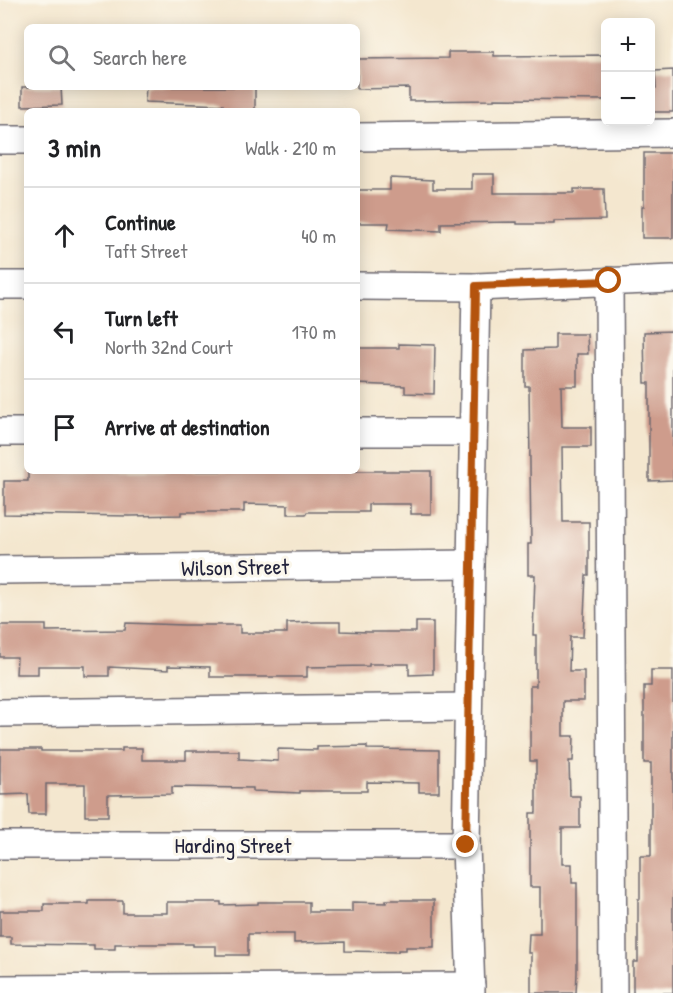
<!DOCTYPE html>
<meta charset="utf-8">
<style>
:root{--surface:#fff;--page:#f2f2f2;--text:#202124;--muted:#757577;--line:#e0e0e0}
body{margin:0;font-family:"Patrick Hand",sans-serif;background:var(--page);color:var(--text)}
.controls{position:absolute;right:18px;top:18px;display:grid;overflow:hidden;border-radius:9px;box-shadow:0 3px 15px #0003}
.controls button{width:54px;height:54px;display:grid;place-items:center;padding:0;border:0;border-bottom:2px solid var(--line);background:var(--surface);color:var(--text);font:30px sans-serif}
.stop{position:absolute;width:18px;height:18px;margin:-14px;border:4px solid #b45309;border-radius:50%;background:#fff}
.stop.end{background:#b45309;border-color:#fff;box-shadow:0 2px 6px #0008}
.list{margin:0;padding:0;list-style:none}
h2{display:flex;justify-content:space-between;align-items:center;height:78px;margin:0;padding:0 24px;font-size:26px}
h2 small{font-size:20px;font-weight:400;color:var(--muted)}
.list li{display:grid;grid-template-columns:39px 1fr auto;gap:18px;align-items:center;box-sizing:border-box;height:96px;padding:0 24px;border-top:2px solid var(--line)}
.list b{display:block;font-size:22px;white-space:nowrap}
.list p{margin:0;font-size:20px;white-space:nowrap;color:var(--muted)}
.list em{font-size:20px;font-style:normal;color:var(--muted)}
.icon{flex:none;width:33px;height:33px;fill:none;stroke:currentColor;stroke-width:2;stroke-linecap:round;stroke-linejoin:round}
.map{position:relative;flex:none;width:673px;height:993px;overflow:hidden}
.search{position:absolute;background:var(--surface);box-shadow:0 3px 15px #0003;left:24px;top:24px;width:336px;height:66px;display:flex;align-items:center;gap:15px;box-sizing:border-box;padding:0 21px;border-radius:9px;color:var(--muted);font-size:22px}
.panel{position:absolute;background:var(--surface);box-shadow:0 3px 15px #0003;left:24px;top:108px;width:336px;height:366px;border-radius:9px}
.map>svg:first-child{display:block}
</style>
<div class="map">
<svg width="673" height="993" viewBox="0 0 673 993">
<rect width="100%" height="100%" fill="#fbf7ec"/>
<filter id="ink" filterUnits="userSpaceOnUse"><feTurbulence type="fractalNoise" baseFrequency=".0167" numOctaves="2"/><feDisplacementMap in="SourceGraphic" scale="12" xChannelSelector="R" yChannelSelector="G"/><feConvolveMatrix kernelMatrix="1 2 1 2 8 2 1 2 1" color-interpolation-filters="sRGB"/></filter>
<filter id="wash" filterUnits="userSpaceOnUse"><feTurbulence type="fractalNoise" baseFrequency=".008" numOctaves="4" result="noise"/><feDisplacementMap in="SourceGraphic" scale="24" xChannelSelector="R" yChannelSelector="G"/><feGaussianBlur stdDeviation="1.35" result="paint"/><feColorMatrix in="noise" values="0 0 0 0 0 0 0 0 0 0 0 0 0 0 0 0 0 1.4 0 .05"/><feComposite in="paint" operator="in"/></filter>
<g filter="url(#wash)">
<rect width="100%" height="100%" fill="#f4e7cf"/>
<g id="blocks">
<g fill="#ce9c8c">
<path d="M448 52H494V56L606 55V100L494 99V100L409 101V88L357 89V59L448 58Z"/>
<path d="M673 70V112H651V88H656L655 71Z"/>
<path d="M22 87H61L62 105 22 106Z"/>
<path d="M146 87H255V111H223V105L145 102Z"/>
<path d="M644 153H673V238H642V206H644Z"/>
<path d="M472 174H494V193H574V189H604L605 220 554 221V224H517V222L441 223V231L388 229 389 223H357V190H390V178L433 180V189H472Z"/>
<path d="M673 331V480L649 481V383H645L644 332Z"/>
<path d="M555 334H587L588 354H577V386H561L562 427H591V447H562L563 522H589V575H586L583 637H570L569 671H584V701H563V736H574L573 761H569L570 796H580V828H562V864H572V883H577V973L576 993H531V953H528L529 934H540V887H530V813H536V761H530V686H536V635H533L535 575H528V544H531L529 386H525V350L555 349Z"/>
<path d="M399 344 435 345 434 394 405 393V386L357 384V348H399Z"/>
<path d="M28 471H272L340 473 339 471H431V514H411V504H368V512H307L306 514H288V505L244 504V512H181V515L130 516 4 514V481H28Z"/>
<path d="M316 622H340V631L369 632H416V622H433V674L409 675V664H369V666L307 667V677H210V667L168 666V670L109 667V676H85V666H38V674H16L17 657H0V625H46V631L125 630 126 623 184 625H240V633H287V623Z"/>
<path d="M651 670H673V993H633V962H638V899H640V856H651V763H644V686H651Z"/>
<path d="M367 746V749L439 750V792H419V783L367 782V791H300V793L253 791V788L172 787V794L108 795V816H85V784H46V814H29L28 794 0 795V749H41V751H122V748H142V760H186V751H239V759L278 761V749L317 750V747Z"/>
<path d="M386 900H434V947H406V950H398V952L345 951V942L294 943V934H248V955H216V946H193V944H115V949H94V945L11 944V937H0V911H44V904H89V901H123V913H167V902H221V905L258 904V902H309V912H352V902L386 903Z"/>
</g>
</g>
</g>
<g filter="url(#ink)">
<use href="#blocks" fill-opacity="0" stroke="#6c676f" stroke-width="1.5"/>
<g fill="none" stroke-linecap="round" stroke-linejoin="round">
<g stroke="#6c676f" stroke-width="30">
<g id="minor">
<path d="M357 137 673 133"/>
<path d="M0 140H27"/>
<path d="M609 281 613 993"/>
<path d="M0 285H27"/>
<path d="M357 286 476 287 673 279"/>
<path d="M0 432H27"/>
<path d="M357 432H473"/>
<path d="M0 570 471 564"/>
<path d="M0 713 468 707"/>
<path d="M0 845H466"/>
<path d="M0 989 471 986"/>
<path d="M471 993 466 845 476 287"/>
</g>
</g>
<use href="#minor" stroke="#fff" stroke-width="27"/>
</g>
</g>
<g fill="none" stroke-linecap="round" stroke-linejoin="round" filter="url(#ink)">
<path stroke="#b45309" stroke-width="8" d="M466 845 476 286 609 281"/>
</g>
<g text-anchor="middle" stroke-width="6" stroke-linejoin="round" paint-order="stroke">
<g font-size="22" fill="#22223b" stroke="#fbf7ec">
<text transform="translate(235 567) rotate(-1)" y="8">Wilson Street</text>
<text x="233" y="853">Harding Street</text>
</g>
</g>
</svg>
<div class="controls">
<button>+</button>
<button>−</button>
</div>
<div class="stop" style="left:609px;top:281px"></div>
<div class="stop end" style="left:466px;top:845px"></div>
<div class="search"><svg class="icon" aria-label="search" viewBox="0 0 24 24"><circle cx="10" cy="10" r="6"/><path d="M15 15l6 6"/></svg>Search here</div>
<section class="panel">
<h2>3 min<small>Walk · 210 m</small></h2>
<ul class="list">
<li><svg class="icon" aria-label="ahead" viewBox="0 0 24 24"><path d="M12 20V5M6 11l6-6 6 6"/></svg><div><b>Continue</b><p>Taft Street</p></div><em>40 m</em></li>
<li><svg class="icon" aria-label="left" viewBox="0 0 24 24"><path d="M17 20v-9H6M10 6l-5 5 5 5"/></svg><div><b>Turn left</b><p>North 32nd Court</p></div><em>170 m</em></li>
<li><svg class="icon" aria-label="arrive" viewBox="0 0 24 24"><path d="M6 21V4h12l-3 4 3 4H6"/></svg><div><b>Arrive at destination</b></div></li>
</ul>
</section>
</div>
